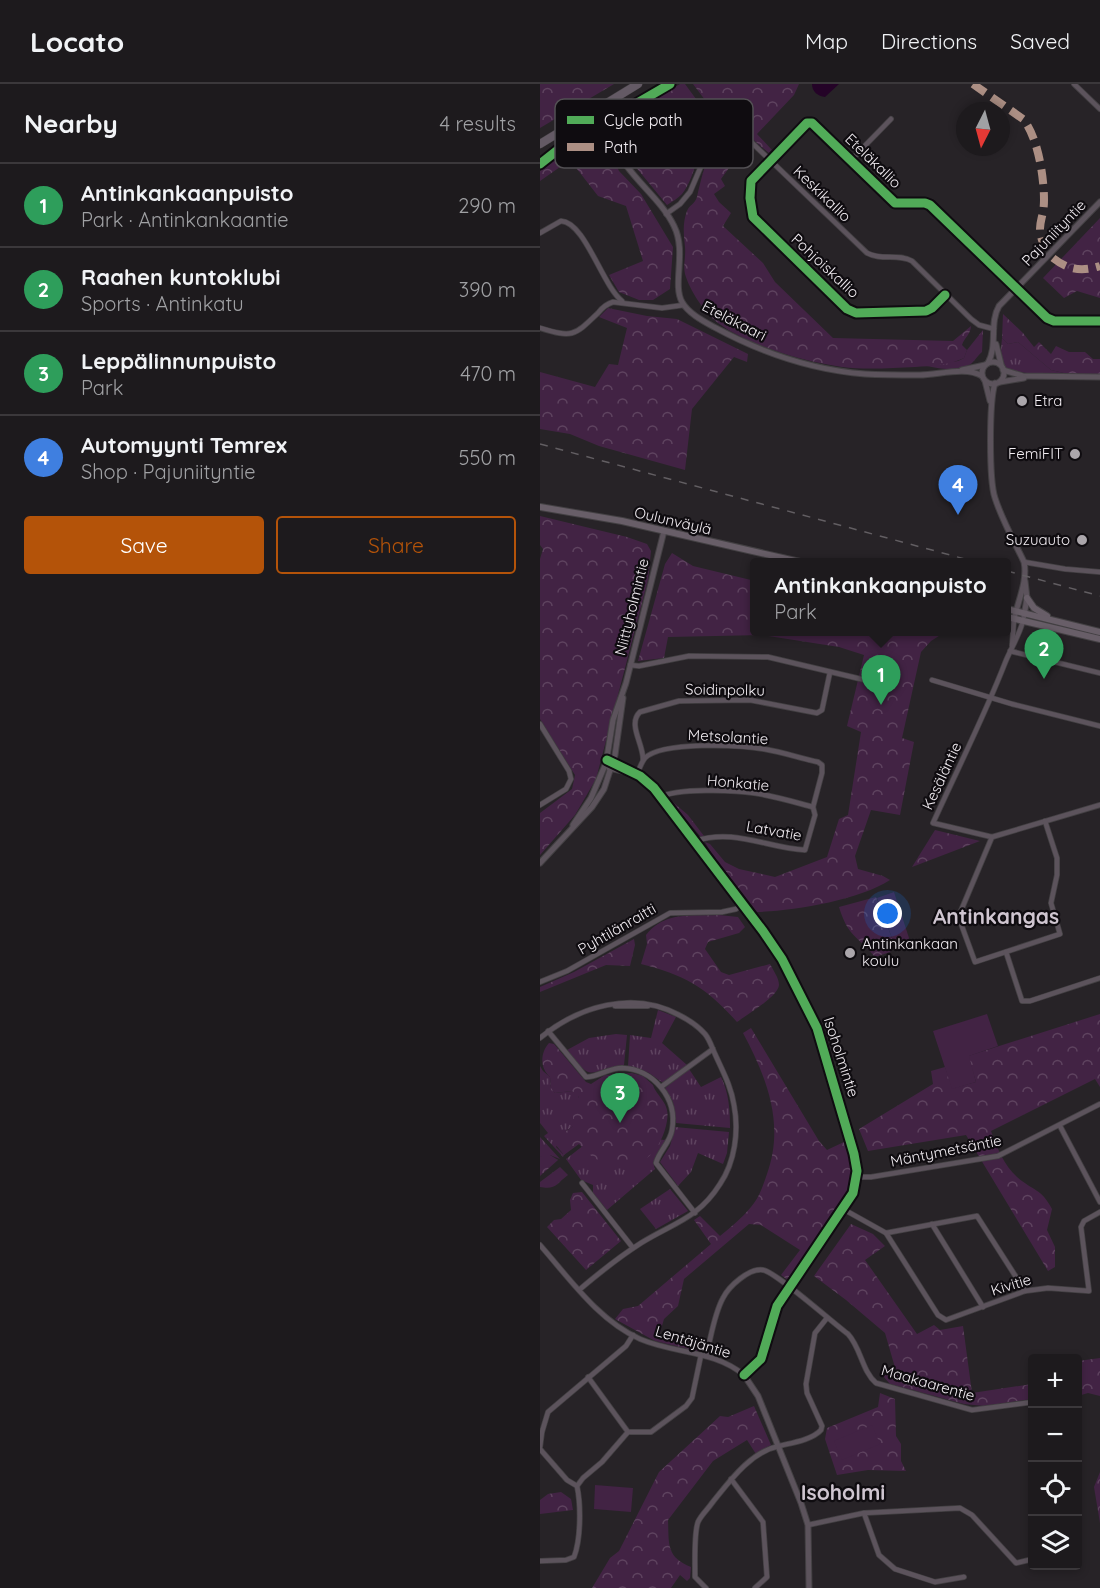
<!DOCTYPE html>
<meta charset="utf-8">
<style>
:root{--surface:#1d1a1d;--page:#252326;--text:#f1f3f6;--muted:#a0a1a4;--line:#3b383b;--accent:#b45309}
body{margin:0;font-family:Quicksand,sans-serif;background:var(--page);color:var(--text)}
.controls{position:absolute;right:18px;bottom:18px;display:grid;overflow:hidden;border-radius:6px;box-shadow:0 3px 9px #0003}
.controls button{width:54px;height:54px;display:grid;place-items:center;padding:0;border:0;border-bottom:2px solid var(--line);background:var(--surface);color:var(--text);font:30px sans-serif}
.compass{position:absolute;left:416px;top:18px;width:54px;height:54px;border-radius:50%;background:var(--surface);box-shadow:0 3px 9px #0003;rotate:186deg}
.you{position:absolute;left:348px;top:830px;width:21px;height:21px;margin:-15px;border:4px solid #fff;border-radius:50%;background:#1a73e8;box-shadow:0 0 0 9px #1a73e833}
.badge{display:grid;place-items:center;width:39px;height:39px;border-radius:50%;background:var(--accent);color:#fff;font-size:20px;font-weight:700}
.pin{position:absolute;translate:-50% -50px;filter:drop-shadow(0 2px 3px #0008)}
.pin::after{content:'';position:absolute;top:32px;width:21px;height:18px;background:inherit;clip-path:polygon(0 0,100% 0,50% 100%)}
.popup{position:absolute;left:210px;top:474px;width:261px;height:78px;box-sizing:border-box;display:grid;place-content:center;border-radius:6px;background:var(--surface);filter:drop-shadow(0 2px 4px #0005);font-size:20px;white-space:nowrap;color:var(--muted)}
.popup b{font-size:22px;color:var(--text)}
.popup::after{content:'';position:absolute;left:50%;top:100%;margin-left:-12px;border:12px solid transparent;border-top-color:var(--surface)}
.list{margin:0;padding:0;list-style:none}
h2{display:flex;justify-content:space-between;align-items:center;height:78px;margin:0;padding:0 24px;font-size:26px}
h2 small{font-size:20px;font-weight:400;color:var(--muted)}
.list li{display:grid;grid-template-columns:39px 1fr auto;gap:18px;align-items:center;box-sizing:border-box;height:84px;padding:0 24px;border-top:2px solid var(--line)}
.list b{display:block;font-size:22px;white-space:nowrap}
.list p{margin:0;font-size:20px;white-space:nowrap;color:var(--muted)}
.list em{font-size:20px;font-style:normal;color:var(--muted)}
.actions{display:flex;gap:12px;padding:18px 24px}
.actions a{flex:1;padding:14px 0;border:2px solid var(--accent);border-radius:6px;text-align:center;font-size:21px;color:var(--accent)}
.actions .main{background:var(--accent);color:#fff}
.icon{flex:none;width:33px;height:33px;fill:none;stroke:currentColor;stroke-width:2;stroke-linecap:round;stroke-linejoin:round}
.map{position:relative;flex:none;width:560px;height:1504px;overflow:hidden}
header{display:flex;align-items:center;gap:36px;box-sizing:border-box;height:84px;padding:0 30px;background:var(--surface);border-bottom:2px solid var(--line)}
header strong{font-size:28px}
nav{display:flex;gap:33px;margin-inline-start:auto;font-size:21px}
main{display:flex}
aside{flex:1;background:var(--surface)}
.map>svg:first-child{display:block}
</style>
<header>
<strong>Locato</strong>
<nav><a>Map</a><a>Directions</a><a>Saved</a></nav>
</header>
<main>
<aside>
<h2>Nearby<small>4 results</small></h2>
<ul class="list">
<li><span class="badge" style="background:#2e9e5b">1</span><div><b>Antinkankaanpuisto</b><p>Park · Antinkankaantie</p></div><em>290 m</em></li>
<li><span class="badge" style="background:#2e9e5b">2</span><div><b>Raahen kuntoklubi</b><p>Sports · Antinkatu</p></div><em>390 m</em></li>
<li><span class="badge" style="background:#2e9e5b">3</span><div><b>Leppälinnunpuisto</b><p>Park</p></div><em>470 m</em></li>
<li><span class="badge" style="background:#3f7fe0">4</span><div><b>Automyynti Temrex</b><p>Shop · Pajuniityntie</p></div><em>550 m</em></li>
</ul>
<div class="actions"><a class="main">Save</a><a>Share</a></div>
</aside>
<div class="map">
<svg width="560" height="1504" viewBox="0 0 560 1504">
<defs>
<pattern id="grass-tufts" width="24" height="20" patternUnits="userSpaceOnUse" patternTransform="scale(1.5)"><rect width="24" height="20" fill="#422344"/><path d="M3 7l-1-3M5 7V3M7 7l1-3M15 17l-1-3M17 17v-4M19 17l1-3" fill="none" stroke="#5e435f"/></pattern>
<pattern id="forest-crowns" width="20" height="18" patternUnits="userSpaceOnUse" patternTransform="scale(1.5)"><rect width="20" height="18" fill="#422344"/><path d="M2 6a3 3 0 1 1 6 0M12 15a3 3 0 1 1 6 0" fill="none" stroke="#5e435f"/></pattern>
</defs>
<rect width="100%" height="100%" fill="#272327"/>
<g fill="url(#grass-tufts)">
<path d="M443 246 442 268C438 271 436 275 432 279 421 288 399 285 387 282L418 277 424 274 427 266Z"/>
<path d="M462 254 468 260 478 258 511 286 528 290 487 289 468 287C459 275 461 267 462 254Z"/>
<path d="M118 926 136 933 122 959 147 981 123 999 109 989 88 982 90 951 111 954Z"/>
<path d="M76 950 87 951 84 981C47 986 54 1001 27 966L49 954Z"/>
<path d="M0 982 3 987 10 993 11 1005 15 1009 32 1007 38 1010 40 1019 37 1040 27 1046 16 1063 24 1071 23 1073 4 1052 8 1049 0 1039Z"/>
<path d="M149 985 161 1003 181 993C189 1009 190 1026 190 1044L136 1039 133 1018 125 1004Z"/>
<path d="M135 1043 189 1048 187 1069 183 1080 158 1069 151 1088 138 1102 120 1078 130 1062Z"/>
<path d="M62 1047 124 1056 128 1054C123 1064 110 1073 115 1085L67 1126 53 1109V1101L41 1096 26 1075Z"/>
<path d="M0 1053 20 1075 10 1071 0 1073Z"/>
<path d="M130 1105 148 1127 116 1145 100 1125Z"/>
</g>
<g fill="url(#forest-crowns)">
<path d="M0 0H74L0 44Z"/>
<path d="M140 0H145L175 41C156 59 158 90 142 110 138 114 132 118 127 121L85 70 67 35 91 30Z"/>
<path d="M153 0H259L254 11 217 50 232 66 229 69C216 59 200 41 183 40Z"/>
<path d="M186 48 201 55 214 67 197 73 181 95 185 102 174 110 179 118 191 129 183 142 223 179 235 198 293 254 413 257 431 242C431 250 424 254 422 261L427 266 424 274C410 281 391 282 375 283 351 284 326 286 302 283 265 278 209 262 178 239 164 228 150 207 145 190 143 182 146 172 145 163 144 151 142 140 147 127 149 121 155 120 157 113 162 92 168 62 186 48Z"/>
<path d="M57 52 69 65 79 87 101 110 133 163 130 205 113 216H99L79 208 69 191 103 177 86 122 58 112 30 76 0 97V87L31 64Z"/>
<path d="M560 134V214L537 207 524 214 503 194Z"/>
<path d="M68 224 107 232 137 235 208 270 207 278 194 273 152 325 145 386 59 362 30 350 0 345V288L55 303 69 280 78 281 87 244 59 233Z"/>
<path d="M463 230 483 249 494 263 499 258 511 270 516 262 529 268H545L553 275H560V290H528L511 286 478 258 468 260 462 254Z"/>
<path d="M0 432 87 453 107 460 111 467 108 496 56 695 35 731 0 771V729L32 705 35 691 0 635V475L3 465 0 461Z"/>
<path d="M132 469 153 482 215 497V548H405L391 557 381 568 362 654 374 658 360 731 331 726 315 772 318 785 343 792 350 796C319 816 254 827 217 828L172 770 165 758 170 760 185 778 199 785 235 793 287 773 299 735 308 731 321 648 307 642 324 571 299 563 222 551 128 553 124 574 98 577 125 480Z"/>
<path d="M128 714 148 731 164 752 161 753Z"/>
<path d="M395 746 440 757 372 783Z"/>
<path d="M336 813 355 862 350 868 335 873C317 851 308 853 299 823Z"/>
<path d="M179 831 198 833 205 843 199 849 168 858 165 865 181 888 189 891 230 880C233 886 239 894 239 901 238 913 206 931 197 938 167 904 145 891 101 880L107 860 106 851C124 827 152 832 179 831Z"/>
<path d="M94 855 95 861 90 882 66 881 0 908V903L34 888Z"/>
<path d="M560 930V1003L555 995 451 1047C457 1064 464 1081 477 1093 493 1107 501 1104 512 1125L507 1146 515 1163V1183L508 1187 426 1051 328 1067 319 1045 393 1000 391 987 405 983 413 1004 436 998 428 972Z"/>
<path d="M211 944 279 1057 287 1066 306 1057 313 1089 311 1104 299 1127 284 1143 249 1197 241 1191 260 1166 221 1141 209 1140 144 1195 138 1222 124 1235 119 1252 162 1263 160 1268 115 1257 75 1235 83 1225 98 1222 171 1160 154 1136 160 1132 180 1152C191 1143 202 1134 211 1123 219 1114 223 1102 227 1090 245 1040 227 994 203 949Z"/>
<path d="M9 959 14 960 46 998 51 1000 65 991 92 989 103 992 113 1001C116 1012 131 1019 127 1037 118 1086 72 1100 39 1060L24 1071 15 1060 18 1053 33 1042V1029L39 1013 32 1007 15 1009 11 1006 10 993C0 984 0 969 9 959Z"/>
<path d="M4 1071H10L18 1076 0 1092V1073Z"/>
<path d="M20 1083 28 1091C16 1100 16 1106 0 1103V1098Z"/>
<path d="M42 1108 81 1157 46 1186 7 1143 14 1136 21 1135 31 1126 30 1116 33 1109Z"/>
<path d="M311 1140 333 1150 345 1162 325 1176 377 1250 394 1241 400 1246 423 1242 432 1309 492 1300V1315L444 1322 424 1320 350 1300 343 1292 356 1287 345 1249 306 1216 274 1192Z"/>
<path d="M560 1274V1312L548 1309 538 1312V1277Z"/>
<path d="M340 1309 355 1315 356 1352 361 1360V1377L366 1387 328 1386 297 1391 285 1355 287 1344 338 1323Z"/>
<path d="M214 1322 231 1361 216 1370 207 1356 173 1377 128 1436C129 1460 126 1473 151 1483L150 1494 147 1497 140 1491 131 1504H52L70 1474 79 1467 119 1388 180 1332 188 1333Z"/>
<path d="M560 1388V1439L554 1403Z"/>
<path d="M21 1408 31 1415 33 1426 0 1430V1416L8 1410Z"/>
</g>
<g fill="#422344">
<path d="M354 808 370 857 355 862 337 814Z"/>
<path d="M447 930 458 962 429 972 436 998 412 1005 393 947Z"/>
<path d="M332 1341 340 1360 302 1376 294 1357Z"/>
<path d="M55 1401 93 1404 91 1428 54 1425Z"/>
</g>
<path fill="#240327" d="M272 0H299L285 13C278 12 272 8 272 0Z"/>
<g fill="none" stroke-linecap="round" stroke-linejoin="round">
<g stroke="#434043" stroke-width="6">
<g id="minor">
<path d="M534 0 560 25"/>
<path d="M311 76 351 35"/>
<path d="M126 130 140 120 150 108 177 45 181 43H188L207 54 327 169C341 177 358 169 372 177L431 235 439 241 454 245"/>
<path d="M0 149 21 137C45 138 62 201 82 217"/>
<path d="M405 211 392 224 386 227 316 229 307 225 213 133 210 114 211 97 267 39H272L355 119H385L390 121 507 234 514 237H560"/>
<path d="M0 244C33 254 34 252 58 229 62 224 66 220 73 218L122 224 144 221"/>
<path d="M484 478 525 485 560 488"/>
<path d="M483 537C479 552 471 564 465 579 444 633 417 686 393 739L452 753 560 721"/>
<path d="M472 562 474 535"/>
<path d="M470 567 560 589"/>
<path d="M90 581 99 582 149 572 228 573 325 596"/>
<path d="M392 596 472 620 560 642"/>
<path d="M0 640 29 687 31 695 26 705 0 721"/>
<path d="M103 676C104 661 87 640 100 628L139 617 210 616 277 629 282 626 290 588"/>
<path d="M97 691C99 685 101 679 105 674 122 657 200 661 224 665 242 668 260 674 278 678L282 681V689L273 723 275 731 265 766C227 764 194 744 155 757"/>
<path d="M121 713C136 704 195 706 214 709 234 712 254 718 273 723"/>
<path d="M452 753 420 829V837L435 878 520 850 511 819 517 791V774L505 737"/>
<path d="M466 868 482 917H490L560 894"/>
<path d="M0 898 27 887 130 829 182 828 196 825 203 820"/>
<path d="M75 922H108"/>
<path d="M8 947 46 993C58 993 69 984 82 984 113 985 138 1014 132 1046 130 1059 119 1067 116 1079L155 1129"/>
<path d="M0 954C39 922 93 906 139 931 149 936 158 942 165 950 170 956 172 964 175 970 183 988 191 1002 194 1021 199 1047 195 1078 180 1100 158 1135 133 1139 101 1159 79 1173 59 1189 39 1206"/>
<path d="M121 1003 173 965"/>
<path d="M520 1042 560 1118"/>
<path d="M317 1093H331L458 1072 560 1020"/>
<path d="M42 1099 93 1164"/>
<path d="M303 1125 346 1149 398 1231 406 1236 485 1207 508 1204 549 1207 541 1143 544 1137 560 1128"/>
<path d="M392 1140 443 1223"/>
<path d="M346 1149 437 1132 485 1207"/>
<path d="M0 1161C30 1195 58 1236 100 1255 135 1270 174 1266 204 1291"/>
<path d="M166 1272C171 1254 174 1230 183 1214 189 1202 209 1184 223 1186 236 1188 293 1239 308 1250 321 1264 322 1287 336 1299L432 1326 493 1318"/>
<path d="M48 1293 88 1348"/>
<path d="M88 1348H111L146 1322 152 1314 161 1271"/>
<path d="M0 1363 2 1348 8 1328 86 1262 93 1251"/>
<path d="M0 1365 27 1396 37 1402"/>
<path d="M191 1395 223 1438 227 1493 215 1504"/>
<path d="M324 1429 339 1471 355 1485 395 1498 424 1493"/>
<path d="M268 1441 324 1429 420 1424 432 1431 476 1479 493 1475"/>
<path d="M0 1477 26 1476 34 1473C41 1455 41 1421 37 1402L43 1394 62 1378 88 1348"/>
<path d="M166 1504 155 1493V1489C155 1475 154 1449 158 1438 161 1431 168 1425 172 1419 189 1398 210 1368 239 1362 251 1359 272 1356 281 1346L282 1342 267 1309 266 1300 275 1249 287 1234"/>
</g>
</g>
<g stroke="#434043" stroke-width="7">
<g id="tertiary">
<path d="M56 25C67 44 74 64 86 81 101 102 123 119 134 142 147 168 132 200 142 218 148 229 163 237 174 243 220 268 272 286 325 290 343 291 361 291 380 291 398 291 426 282 442 292"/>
<path d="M50 29 67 54"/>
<path d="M456 260 461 280"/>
<circle cx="453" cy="289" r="11"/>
<path d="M448 279C458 261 449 239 459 222L560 118"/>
<path d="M422 286 445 281"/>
<path d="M463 286 483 292 560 293"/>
<path d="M445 297 450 317"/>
<path d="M460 298 484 294"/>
<path d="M455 299C449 318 449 396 455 414 462 436 474 457 484 478 488 496 478 517 474 535"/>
<path d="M484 532 487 514 485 497"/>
<path d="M67 676 100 692 114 704 223 847 242 875 277 944 314 1070 317 1087 313 1109 237 1222 221 1275 204 1291 218 1312 261 1419 268 1441 269 1504"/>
<path d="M69 684 92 689"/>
<path d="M33 741 51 714 66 679 73 636 86 599 124 447"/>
<path d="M0 779 52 723 64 705 75 671 83 614"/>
</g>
</g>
<g stroke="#434043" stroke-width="8">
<g id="secondary">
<path d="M0 423 82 437 260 478"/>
<path d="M487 514 494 524 507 532"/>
<path d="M467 525 560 548"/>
<path d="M467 533 560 555"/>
</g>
</g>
<g stroke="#434043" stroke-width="9">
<path id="trunk" d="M0 60 98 0"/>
</g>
<use href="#minor" stroke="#5c535c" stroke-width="4.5"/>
<use href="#tertiary" stroke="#5c535c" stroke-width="5"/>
<use href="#secondary" stroke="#685e68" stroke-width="6"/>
<use href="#trunk" stroke="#645a65" stroke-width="8"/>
<g stroke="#625e62" stroke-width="1.5" stroke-dasharray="8 8" stroke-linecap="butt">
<path d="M0 360 436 478"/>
<path d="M467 487 560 512"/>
</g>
<g stroke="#ac8f84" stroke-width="8" stroke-dasharray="15 8" stroke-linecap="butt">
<path d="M433 0 483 35C498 53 504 93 504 116 504 138 495 138 504 162"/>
<path d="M513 174C528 186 542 188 560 182"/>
</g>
<g stroke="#0f0c10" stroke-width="13">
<g id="cycleway">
<path d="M0 80 57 35 70 28 94 21 130 0"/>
<path d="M405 211 392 224 386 227 316 229 307 225 213 133 210 114 211 97 267 39H272L355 119H385L390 121 507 234 514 237H560"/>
<path d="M67 676 100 692 114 704 223 847 242 875 277 944 314 1070 317 1087 313 1109 237 1222 221 1275 204 1291"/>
</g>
</g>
<use href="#cycleway" stroke="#51ab58" stroke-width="9"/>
</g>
<g fill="#aba6ab" stroke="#0f0c10" stroke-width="2">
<circle cx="482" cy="317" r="6"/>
<circle cx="535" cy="370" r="6"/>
<circle cx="542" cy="456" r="6"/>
<circle cx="310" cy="869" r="6"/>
</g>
<g text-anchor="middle" stroke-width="4.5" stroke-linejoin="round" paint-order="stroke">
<g font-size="15" fill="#f2edf2" stroke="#0f0c10">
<text transform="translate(333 77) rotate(44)" y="5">Eteläkallio</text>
<text transform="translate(282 110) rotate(44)" y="5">Keskikallio</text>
<text transform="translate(514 149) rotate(-46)" y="5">Pajuniityntie</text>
<text transform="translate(285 182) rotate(43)" y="5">Pohjoiskallio</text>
<text transform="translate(194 237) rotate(27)" y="5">Eteläkaari</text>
<text transform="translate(133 437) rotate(13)" y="5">Oulunväylä</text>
<text transform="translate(92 523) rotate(-76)" y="5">Niittyholmintie</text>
<text transform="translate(185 606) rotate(1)" y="5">Soidinpolku</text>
<text transform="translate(188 653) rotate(3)" y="5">Metsolantie</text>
<text transform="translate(402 692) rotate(-65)" y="5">Kesäläntie</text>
<text transform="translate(198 699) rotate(5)" y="5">Honkatie</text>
<text transform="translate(234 747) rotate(10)" y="5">Latvatie</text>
<text transform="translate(77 845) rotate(-30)" y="5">Pyhtilänraitti</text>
<text transform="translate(301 973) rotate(72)" y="5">Isoholmintie</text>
<text transform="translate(406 1067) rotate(-11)" y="5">Mäntymetsäntie</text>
<text transform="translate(471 1201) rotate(-17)" y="5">Kivitie</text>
<text transform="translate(153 1258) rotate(17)" y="5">Lentäjäntie</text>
<text transform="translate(388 1299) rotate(16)" y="5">Maakaarentie</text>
</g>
<g font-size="15" fill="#f2edf2" stroke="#0f0c10" text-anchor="start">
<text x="494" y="322">Etra</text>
<text x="523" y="375" text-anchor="end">FemiFIT</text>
<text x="530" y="461" text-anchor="end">Suzuauto</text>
<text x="322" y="865">Antinkankaan<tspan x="322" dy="17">koulu</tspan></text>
</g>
<g font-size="21" font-weight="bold" fill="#cfc5d0" stroke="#0f0c10">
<text x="456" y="840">Antinkangas</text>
<text x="303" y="1416">Isoholmi</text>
</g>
</g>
<rect x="15" y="15" width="198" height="69" rx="9" fill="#0f0c10" stroke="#535054" stroke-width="1.5"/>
<rect x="27" y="32" width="27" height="8" fill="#51ab58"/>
<rect x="27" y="59" width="27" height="8" fill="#ac8f84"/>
<g font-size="16" fill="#f2edf2">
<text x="64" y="42">Cycle path</text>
<text x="64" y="69">Path</text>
</g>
</svg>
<div class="controls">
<button>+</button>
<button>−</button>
<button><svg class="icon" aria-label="locate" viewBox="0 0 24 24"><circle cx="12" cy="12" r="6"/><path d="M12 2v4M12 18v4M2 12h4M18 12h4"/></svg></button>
<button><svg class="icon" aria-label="layers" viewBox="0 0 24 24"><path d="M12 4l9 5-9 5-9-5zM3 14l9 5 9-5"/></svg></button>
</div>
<svg class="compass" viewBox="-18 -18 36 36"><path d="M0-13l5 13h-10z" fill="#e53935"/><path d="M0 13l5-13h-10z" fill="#a0a1a4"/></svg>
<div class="you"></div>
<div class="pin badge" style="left:341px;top:621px;background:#2e9e5b">1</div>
<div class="popup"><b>Antinkankaanpuisto</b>Park</div>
<div class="pin badge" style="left:504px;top:595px;background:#2e9e5b">2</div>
<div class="pin badge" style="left:80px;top:1039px;background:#2e9e5b">3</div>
<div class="pin badge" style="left:418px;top:431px;background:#3f7fe0">4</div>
</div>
</main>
